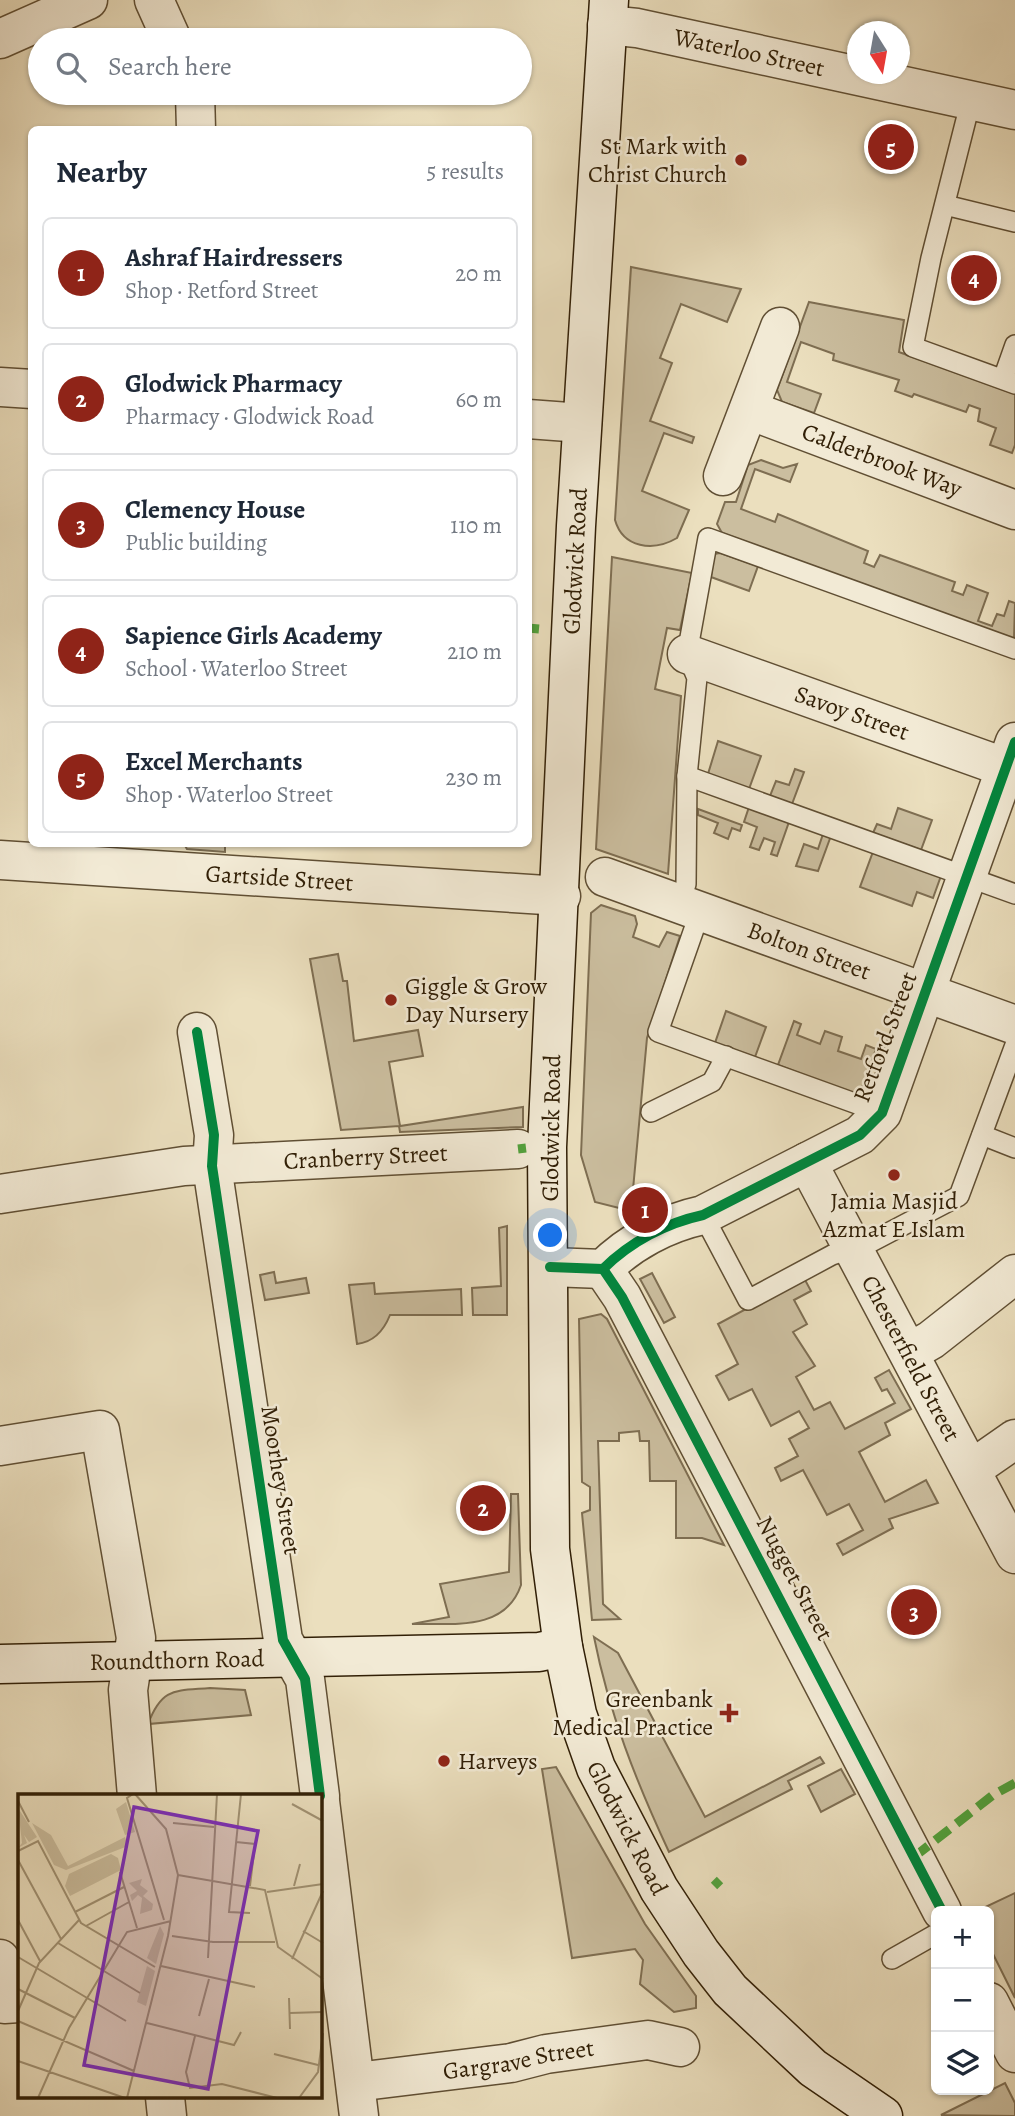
<!DOCTYPE html>
<meta charset="utf-8">
<style>
:root{--surface:#fff;--page:#f6f6f7;--text:#1f2937;--muted:#747a83;--line:#e0e1e3;--accent:#8f2418}
body{margin:0;font-family:Alegreya,serif;background:var(--page);color:var(--text)}
.controls{position:absolute;right:21px;bottom:21px;display:grid;overflow:hidden;border-radius:10px;box-shadow:0 2px 5px #0004}
.controls button{width:63px;height:63px;display:grid;place-items:center;padding:0;border:0;border-bottom:2px solid var(--line);background:var(--surface);color:var(--text);font:35px sans-serif}
.compass{position:absolute;left:847px;top:21px;width:63px;height:63px;border-radius:50%;background:var(--surface);box-shadow:0 2px 5px #0004;rotate:169deg}
.you{position:absolute;left:551px;top:1236px;width:24px;height:24px;margin:-18px;border:5px solid #fff;border-radius:50%;background:#1a73e8;box-shadow:0 0 0 10px #1a73e833}
.badge{display:grid;place-items:center;width:46px;height:46px;border-radius:50%;background:var(--accent);color:#fff;font-size:23px;font-weight:700}
.pin{position:absolute;translate:-50% -50%;border:4px solid #fff;box-shadow:0 2px 7px #0006}
.list{margin:0;padding:0;list-style:none}
h2{display:flex;justify-content:space-between;align-items:center;height:91px;margin:0;padding:0 28px;font-size:30px}
h2 small{font-size:23px;font-weight:400;color:var(--muted)}
.list li{display:grid;grid-template-columns:46px 1fr auto;gap:21px;align-items:center;box-sizing:border-box;height:112px;margin:0 14px 14px;padding:0 14px;border:2px solid var(--line);border-radius:10px}
.list b{display:block;font-size:26px;white-space:nowrap}
.list p{margin:0;font-size:23px;white-space:nowrap;color:var(--muted)}
.list em{font-size:23px;font-style:normal;color:var(--muted)}
.icon{flex:none;width:38px;height:38px;fill:none;stroke:currentColor;stroke-width:2;stroke-linecap:round;stroke-linejoin:round}
.map{position:relative;flex:none;width:1015px;height:2116px;overflow:hidden}
.search{position:absolute;background:var(--surface);box-shadow:0 2px 5px #0004;left:28px;top:28px;width:504px;height:77px;display:flex;align-items:center;gap:18px;box-sizing:border-box;padding:0 24px;border-radius:38px;color:var(--muted);font-size:26px}
.panel{position:absolute;background:var(--surface);box-shadow:0 2px 5px #0004;left:28px;top:126px;width:504px;height:721px;border-radius:10px}
.map>svg:first-child{display:block}
</style>
<div class="map">
<svg width="1015" height="2116" viewBox="0 0 1015 2116">
<rect width="100%" height="100%" fill="#ebdfbe"/>
<filter id="stains"><feTurbulence type="fractalNoise" baseFrequency=".00286" numOctaves="4"/><feColorMatrix values="0 0 0 0 .2 0 0 0 0 .09 0 0 0 0 .02 0 0 0 .5 -.17"/></filter>
<radialGradient id="worn" r=".72"><stop offset=".6" stop-color="#630" stop-opacity="0"/><stop offset="1" stop-color="#630" stop-opacity=".3"/></radialGradient>
<g fill="#cbbe9f" stroke="#7e6e52" stroke-width="2">
<path d="M631 267 741 289 727 322 681 304 660 358 672 363 650 421 694 437 692 443 664 433 642 491 689 510 677 538C653 552 623 548 615 520Z"/>
<path d="M809 302 904 320 899 352 1015 394V445L1012 453 990 445 996 428 978 421 980 409 969 405 966 412 914 394 912 397 895 391 899 380 833 360 834 354 801 342 787 382 821 394 814 413 782 402 777 390Z"/>
<path d="M761 460 783 468 797 464 790 482 755 469 741 509 775 522 778 514 868 551 864 563 874 567 880 555 955 582 952 591 963 595 967 585 988 593 978 621 992 626 997 614 1004 616 1009 601 1015 603 1014 639 722 533 717 524 725 502H736L748 465Z"/>
<path d="M720 553 758 566 749 591 711 577 714 554Z"/>
<path d="M612 557 692 573 680 630 667 628 655 689 681 696 668 874 596 849Z"/>
<path d="M718 741 761 756 749 789 708 774Z"/>
<path d="M795 769 804 772 792 804 770 796 776 781 789 785Z"/>
<path d="M750 804 790 819 777 856 771 854 775 842 764 838 759 850 750 847 757 827 744 822Z"/>
<path d="M898 808 932 820 921 850 873 833 877 824 891 829Z"/>
<path d="M698 809 742 825 740 831 732 828 728 839 714 833 718 823 698 815Z"/>
<path d="M824 831 832 833 818 871 796 866 804 844 818 849Z"/>
<path d="M184 844H225V852L187 849Z"/>
<path d="M874 849 942 873 933 898 917 892 912 906 860 887Z"/>
<path d="M601 905 635 916 637 924 633 937 659 947 667 932 680 936 647 1038 631 1211 595 1202 581 1155 591 913Z"/>
<path d="M338 954 343 981H347L354 1041 418 1030 423 1056 389 1062 400 1126 523 1107V1127L400 1132 399 1126 341 1130 310 959Z"/>
<path d="M726 1011 766 1027 755 1057 715 1043Z"/>
<path d="M794 1021 801 1024 797 1035 820 1044 825 1031 842 1037 838 1051 861 1059 866 1045 876 1049 859 1096 778 1065Z"/>
<path d="M507 1226V1315H473L472 1288 501 1286 499 1228Z"/>
<path d="M274 1272 276 1283 306 1278 309 1293 265 1300 260 1275Z"/>
<path d="M652 1273 675 1317 664 1323 640 1279Z"/>
<path d="M804 1278 811 1291 794 1300 807 1324 793 1332 815 1366 796 1377 814 1410 830 1402 845 1429 895 1403 887 1389 882 1391 875 1378 889 1370 911 1409 885 1423 890 1435 859 1452 885 1502 926 1480 938 1503 889 1519 893 1528 843 1555 837 1544 863 1530 849 1504 827 1515 803 1470 781 1481 775 1468 798 1456 789 1439 809 1428 799 1411 771 1426 752 1389 729 1400 716 1376 738 1364 718 1324Z"/>
<path d="M374 1283 375 1294 461 1289 462 1315H390C384 1330 374 1342 357 1344L349 1285Z"/>
<path d="M601 1314 607 1319 724 1545 702 1538H676V1481H650L649 1441H640L639 1431 619 1433V1441H598L603 1604 620 1619 592 1620 582 1513 590 1510V1487L582 1482 579 1319Z"/>
<path d="M511 1494H518L521 1585C505 1632 453 1623 412 1624L449 1617 440 1584 509 1572Z"/>
<path d="M594 1637 618 1653 705 1817 820 1757 824 1763 788 1781 792 1789 669 1852C636 1781 609 1713 594 1637Z"/>
<path d="M210 1688 245 1690 251 1715 148 1724C162 1687 175 1691 210 1688Z"/>
<path d="M556 1767 645 1924 696 1996V2008L674 2012 640 1984 643 1960 635 1949 572 1958 542 1769Z"/>
<path d="M841 1769 855 1794 821 1812 808 1786Z"/>
<path d="M1015 1893V1998L989 1946V1911H977Z"/>
<path d="M1005 2083 1015 2103V2116L941 2115Z"/>
</g>
<g fill="none" stroke-linecap="round" stroke-linejoin="round">
<g stroke="#604f34" stroke-width="22">
<g id="lane">
<path d="M971 100 931 258 913 347 1015 384"/>
<path d="M945 205 1015 222"/>
<path d="M1003 379 1015 345"/>
<path d="M687 776 1015 894"/>
<path d="M679 905 686 884 687 776 697 678 687 654 708 538 1015 649"/>
<path d="M700 912 658 1032 882 1113"/>
<path d="M651 1112 712 1082 726 1056"/>
<path d="M982 1135 1015 1148"/>
<path d="M703 1215 748 1300 832 1255 871 1242 959 1196 1015 1045"/>
<path d="M892 1959 936 1934"/>
</g>
</g>
<g stroke="#604f34" stroke-width="41">
<g id="street">
<path d="M154 0 172 40"/>
<path id="s1" d="M607 25 637 28 1015 110"/>
<path d="M0 39 88 0"/>
<path d="M195 93 196 130"/>
<path d="M0 387 32 389"/>
<path id="s2" d="M749 410 1015 510"/>
<path d="M528 419 582 423"/>
<path d="M723 476 780 327"/>
<path id="s3" d="M687 654 1015 771"/>
<path id="s4" d="M0 860 561 896"/>
<path id="s5" d="M605 877 1015 1025"/>
<path d="M197 1032 214 1135 212 1166 283 1640 305 1679 320 1796"/>
<path id="s6" d="M807 1162 1015 1554"/>
<path id="s7" d="M0 1194 184 1166 518 1149"/>
<path d="M550 1267 603 1269C630 1242 666 1223 703 1215L860 1135 882 1113 1015 742"/>
<path d="M603 1269 622 1297 942 1911"/>
<path d="M910 1352 931 1340 1015 1274"/>
<path d="M0 1446 100 1430 136 1638 128 1690 137 1796"/>
<path d="M972 1469 1015 1439"/>
<path d="M320 1801 359 2116"/>
<path d="M0 1959 4 2004 19 2003"/>
<path d="M989 2002 1015 2053"/>
<path id="s8" d="M356 2082 511 2063 546 2054 648 2040 680 2047"/>
<path d="M165 2097 167 2116"/>
</g>
</g>
<g stroke="#311f06" stroke-width="41">
<g id="secondary">
<path id="s9" d="M609 0 576 526 547 1147 550 1549 563 1647 577 1714 596 1768 659 1889 701 1953 730 1990 813 2068 883 2116"/>
<path id="s10" d="M0 1664 539 1652 563 1647"/>
</g>
</g>
<use href="#lane" stroke="#f2ead5" stroke-width="19"/>
<use href="#street" stroke="#f2ead5" stroke-width="38"/>
<use href="#secondary" stroke="#f2ead5" stroke-width="38"/>
<g stroke="#52a23d" stroke-width="9" stroke-dasharray="18 9" stroke-linecap="butt">
<path d="M528 628 539 629"/>
<path d="M518 1149 526 1148"/>
<path d="M914 1857 993 1795 1015 1783"/>
<path d="M714 1886 720 1880"/>
</g>
<g stroke="#f2ead5" stroke-width="15">
<g id="cycleway">
<path d="M197 1032 214 1135 212 1166 283 1640 305 1679 320 1796"/>
<path d="M550 1267 603 1269C630 1242 666 1223 703 1215L860 1135 882 1113 1015 742"/>
<path d="M603 1269 622 1297 942 1911"/>
</g>
</g>
<use href="#cycleway" stroke="#00873e" stroke-width="10"/>
</g>
<g fill="#8f2418" stroke="#f2ead5" stroke-width="2.5">
<circle cx="741" cy="160" r="7"/>
<circle cx="391" cy="1000" r="7"/>
<circle cx="894" cy="1175" r="7"/>
<path d="M725.5 1702.5h7v7h7v7h-7v7h-7v-7h-7v-7h7z"/>
<circle cx="444" cy="1761" r="7"/>
</g>
<g text-anchor="middle" stroke-width="5" stroke-linejoin="round" paint-order="stroke">
<g font-size="24" fill="#311f06" stroke="#f2ead5">
<text dy="8" stroke="none"><textPath href="#s1" startOffset="145">Waterloo Street</textPath></text>
<text dy="8" stroke="none"><textPath href="#s2" startOffset="142">Calderbrook Way</textPath></text>
<text transform="translate(575 561) rotate(-87)" y="8">Glodwick Road</text>
<text dy="8" stroke="none"><textPath href="#s3" startOffset="175">Savoy Street</textPath></text>
<text dy="8" stroke="none"><textPath href="#s4" startOffset="280">Gartside Street</textPath></text>
<text dy="8" stroke="none"><textPath href="#s5" startOffset="217">Bolton Street</textPath></text>
<text transform="translate(885 1037) rotate(-69)" y="8">Retford Street</text>
<text transform="translate(551 1128) rotate(-89)" y="8">Glodwick Road</text>
<text dy="8" stroke="none"><textPath href="#s7" startOffset="368">Cranberry Street</textPath></text>
<text dy="8" stroke="none"><textPath href="#s6" startOffset="222">Chesterfield Street</textPath></text>
<text transform="translate(281 1480) rotate(81)" y="8">Moorhey Street</text>
<text transform="translate(795 1578) rotate(62)" y="8">Nugget Street</text>
<text dy="8" stroke="none"><textPath href="#s10" startOffset="177">Roundthorn Road</textPath></text>
<text dy="8" stroke="none"><textPath href="#s9" startOffset="1843">Glodwick Road</textPath></text>
<text dy="8" stroke="none"><textPath href="#s8" startOffset="164">Gargrave Street</textPath></text>
</g>
<g font-size="24" fill="#311f06" stroke="#f2ead5" text-anchor="end">
<text x="727" y="154">St Mark with<tspan x="727" dy="28">Christ Church</tspan></text>
<text x="405" y="994" text-anchor="start">Giggle &amp; Grow<tspan x="405" dy="28">Day Nursery</tspan></text>
<text x="894" y="1209" text-anchor="middle">Jamia Masjid<tspan x="894" dy="28">Azmat E Islam</tspan></text>
<text x="713" y="1707">Greenbank<tspan x="713" dy="28">Medical Practice</tspan></text>
<text x="458" y="1769" text-anchor="start">Harveys</text>
</g>
</g>
<g transform="translate(18 1794)">
<rect width="304" height="304" fill="#ebdfbe"/>
<path d="M108 8 117 38 107 41 98 15ZM0 14 19 43 11 48 6 41 9 49 0 54 4 49ZM14 29 33 41 50 72 107 43 110 52 48 76 36 71ZM93 60 100 64 103 76 52 102 47 92 51 80ZM124 85 122 91 130 97 125 102 135 110 134 116 122 120 124 104 120 101 114 107 112 101 119 97 111 89ZM142 132 146 140 138 170 129 164ZM129 172 137 177 128 212 119 208Z" fill="#cbbe9f"/>
<path fill="none" stroke="#a19274" stroke-width="2" d="M115 0 109 4 146 126M223 0 211 118 232 119M0 7 11 28M274 10 305 27M155 29 196 33M218 48 237 50 232 92M0 57 20 47 63 129 137 173M0 66 43 145M102 78 119 134M160 81 247 96 260 153 305 185M276 92 282 70M249 98 305 90M57 118 106 93M0 126 22 167M68 132 111 108M285 137 305 149M154 142 195 148H257M40 149 122 199M0 163 108 227M190 164 199 0M274 165 305 97M143 172 237 193M0 195 57 224M271 204 272 235M0 217 21 169 61 126M272 219 305 218M181 222 191 185M0 227 116 277M129 229 216 251 223 238M177 242 168 278 172 294 204 290 259 304M256 260 300 271M0 267 107 304M20 304 51 234 109 138 153 127M109 304 150 142 160 81 148 35 117 0M281 304 300 278 305 239"/>
<path fill="#7b2cbf" fill-opacity="0.15" stroke="#7b2cbf" stroke-width="3.5" d="M116 13 240 37 190 295 66 271Z"/>
<rect width="304" height="304" fill="none" stroke="#311f06" stroke-width="3.5"/>
</g>
<rect width="100%" height="100%" filter="url(#stains)"/>
<rect width="100%" height="100%" fill="url(#worn)"/>
</svg>
<div class="controls">
<button>+</button>
<button>−</button>
<button><svg class="icon" aria-label="layers" viewBox="0 0 24 24"><path d="M12 4l9 5-9 5-9-5zM3 14l9 5 9-5"/></svg></button>
</div>
<svg class="compass" viewBox="-18 -18 36 36"><path d="M0-13l5 13h-10z" fill="#e53935"/><path d="M0 13l5-13h-10z" fill="#747a83"/></svg>
<div class="you"></div>
<div class="pin badge" style="left:645px;top:1210px">1</div>
<div class="pin badge" style="left:483px;top:1508px">2</div>
<div class="pin badge" style="left:914px;top:1612px">3</div>
<div class="pin badge" style="left:974px;top:278px">4</div>
<div class="pin badge" style="left:891px;top:147px">5</div>
<div class="search"><svg class="icon" aria-label="search" viewBox="0 0 24 24"><circle cx="10" cy="10" r="6"/><path d="M15 15l6 6"/></svg>Search here</div>
<section class="panel">
<h2>Nearby<small>5 results</small></h2>
<ul class="list">
<li><span class="badge">1</span><div><b>Ashraf Hairdressers</b><p>Shop · Retford Street</p></div><em>20 m</em></li>
<li><span class="badge">2</span><div><b>Glodwick Pharmacy</b><p>Pharmacy · Glodwick Road</p></div><em>60 m</em></li>
<li><span class="badge">3</span><div><b>Clemency House</b><p>Public building</p></div><em>110 m</em></li>
<li><span class="badge">4</span><div><b>Sapience Girls Academy</b><p>School · Waterloo Street</p></div><em>210 m</em></li>
<li><span class="badge">5</span><div><b>Excel Merchants</b><p>Shop · Waterloo Street</p></div><em>230 m</em></li>
</ul>
</section>
</div>
